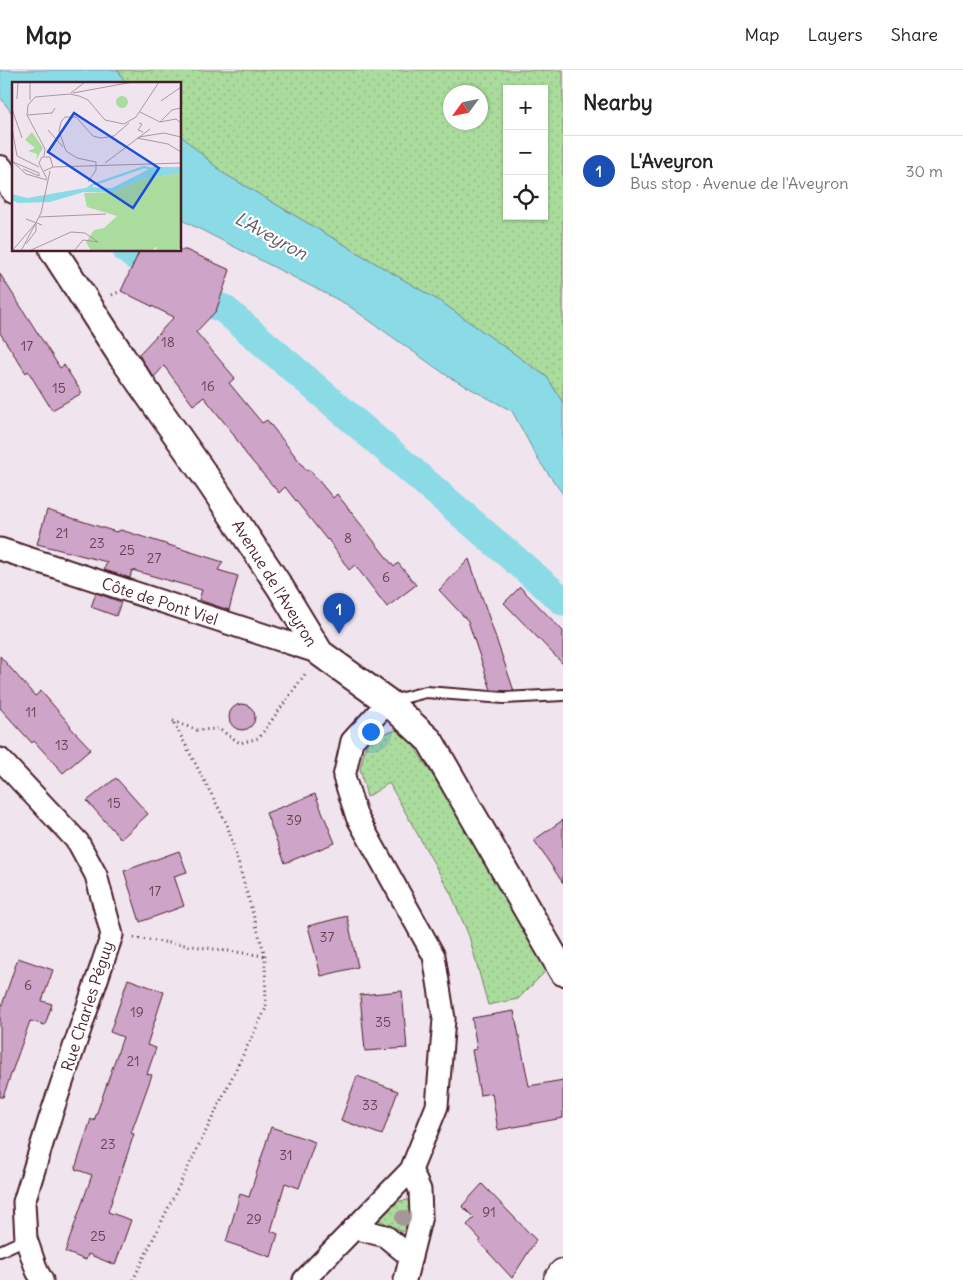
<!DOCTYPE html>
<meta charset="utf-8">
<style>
:root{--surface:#fff;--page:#f6f6f6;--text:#222;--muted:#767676;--line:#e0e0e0;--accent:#2563eb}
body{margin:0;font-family:Delius,sans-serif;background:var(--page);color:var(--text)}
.controls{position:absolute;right:15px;top:15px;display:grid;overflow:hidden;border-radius:0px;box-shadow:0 1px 4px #0004}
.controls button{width:45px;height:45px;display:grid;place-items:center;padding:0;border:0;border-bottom:1px solid var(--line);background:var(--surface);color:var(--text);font:25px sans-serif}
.compass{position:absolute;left:443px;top:15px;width:45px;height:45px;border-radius:50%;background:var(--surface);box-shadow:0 1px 4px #0004;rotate:237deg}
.you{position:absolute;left:370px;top:661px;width:18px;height:18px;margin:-12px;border:4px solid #fff;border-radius:50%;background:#1a73e8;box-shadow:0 0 0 8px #1a73e833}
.badge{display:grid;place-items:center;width:32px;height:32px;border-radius:50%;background:var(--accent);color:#fff;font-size:16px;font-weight:700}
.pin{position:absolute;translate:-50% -41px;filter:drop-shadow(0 1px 2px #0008)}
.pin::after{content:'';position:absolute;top:26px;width:18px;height:15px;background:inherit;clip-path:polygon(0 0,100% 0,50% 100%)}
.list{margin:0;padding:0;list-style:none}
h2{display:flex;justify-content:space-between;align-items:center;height:65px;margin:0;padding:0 20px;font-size:21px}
h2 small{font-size:16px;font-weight:400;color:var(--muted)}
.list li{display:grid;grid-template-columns:32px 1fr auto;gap:15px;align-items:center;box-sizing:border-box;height:70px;padding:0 20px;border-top:1px solid var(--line)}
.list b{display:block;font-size:19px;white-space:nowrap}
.list p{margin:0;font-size:16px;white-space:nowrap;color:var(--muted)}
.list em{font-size:16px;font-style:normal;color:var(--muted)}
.icon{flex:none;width:28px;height:28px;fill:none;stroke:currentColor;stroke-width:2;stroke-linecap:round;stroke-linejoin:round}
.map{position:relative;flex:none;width:563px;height:1210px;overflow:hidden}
header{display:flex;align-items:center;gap:30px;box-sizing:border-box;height:70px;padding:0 25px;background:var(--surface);border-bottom:1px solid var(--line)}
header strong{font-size:24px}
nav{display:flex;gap:28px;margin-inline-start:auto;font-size:18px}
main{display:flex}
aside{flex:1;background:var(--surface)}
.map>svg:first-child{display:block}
</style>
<header>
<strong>Map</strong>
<nav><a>Map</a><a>Layers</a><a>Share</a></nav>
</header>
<main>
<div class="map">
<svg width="563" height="1210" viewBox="0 0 563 1210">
<defs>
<pattern id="grass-dots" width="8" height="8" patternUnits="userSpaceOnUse" patternTransform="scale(1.25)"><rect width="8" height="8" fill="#aadc9d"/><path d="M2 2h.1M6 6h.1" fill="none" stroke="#94bc87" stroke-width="1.8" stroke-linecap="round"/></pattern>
</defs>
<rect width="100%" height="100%" fill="#f0e4ef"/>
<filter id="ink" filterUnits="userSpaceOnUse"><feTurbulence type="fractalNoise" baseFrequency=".02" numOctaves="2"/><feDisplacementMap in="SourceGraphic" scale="10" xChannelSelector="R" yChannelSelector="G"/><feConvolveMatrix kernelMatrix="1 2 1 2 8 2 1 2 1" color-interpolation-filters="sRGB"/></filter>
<g filter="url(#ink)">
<g fill="url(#grass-dots)" stroke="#7a7e64" fill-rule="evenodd">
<path d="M118 0H563V333L547 307 441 232 223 103 180 65V14H126ZM507 19H544V146H507ZM450 22H480V52H450Z"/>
<path d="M397 660 410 670 457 744 546 901 518 929 488 935 469 866 451 824 389 713 367 727 360 698 366 675 379 665Z"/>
<path d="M408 1130C413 1143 409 1150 403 1162L379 1150 399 1131Z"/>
</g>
<g fill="#8bdbe6" stroke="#71909b">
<path d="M0 0H118L126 14H14V46L0 27Z"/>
<path d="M180 65 223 103 441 232 547 307 563 333V424L539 391 512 341 449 307 346 234 180 149Z"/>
</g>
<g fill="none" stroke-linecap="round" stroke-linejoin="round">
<path stroke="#8bdbe6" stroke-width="29" d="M127 180 186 224 224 239 563 531"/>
</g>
<g fill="#cea4c9" stroke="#4a1f2b">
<path d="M140 180H186L230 200 216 241 196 262 235 308 229 313 262 353 267 350 307 401 309 399 333 428 337 424 394 497 398 493 416 515 387 537 355 495 349 500 328 469 327 470 285 417 279 423 246 384 231 361 204 327 193 335 164 296 154 307 142 290 139 284 174 247 121 221Z"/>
<path d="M0 204 60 298 64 295 82 323 52 340 28 301 26 303 0 263Z"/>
<path d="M47 440 116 462 121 460 223 492 218 500 238 506 229 540 199 530 202 520 132 500 130 508 104 500 107 492 37 474Z"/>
<path d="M469 489 514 621 491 620 468 551 439 520Z"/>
<path d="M520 517 563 561V594L504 533Z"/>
<path d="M96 523 121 532 116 546 91 537Z"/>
<path d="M0 586 35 626 41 621 71 656 70 657 91 679 63 703 34 671 32 673 0 638Z"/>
<circle cx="242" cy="647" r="13"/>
<path d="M116 708 148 744 121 769 87 731Z"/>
<path d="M315 724 335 773 285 793 266 743Z"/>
<path d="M563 750V813L534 770Z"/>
<path d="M179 781 187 802 174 806 184 836 140 852 124 801Z"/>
<path d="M347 846 358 897 321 906 308 856Z"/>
<path d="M18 888 53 900 42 931 52 934 45 955 30 951 3 1027H0V941Z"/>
<path d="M128 909 164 922 147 975 156 978 147 1004 152 1005 131 1063 134 1064 108 1142 131 1150 115 1195 88 1184 86 1190 65 1182 92 1105 75 1099 91 1049 94 1051 123 967 110 962Z"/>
<path d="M402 921 407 978 365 981 360 925Z"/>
<path d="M514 941 529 1016 563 1010V1048L498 1060 492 1023 480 1025 472 980 477 979 472 948Z"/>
<path d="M357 1006 398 1021 382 1065 341 1050Z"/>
<path d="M271 1057 315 1072 299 1118 285 1113 271 1161 278 1164 271 1187 226 1172 240 1124 249 1127Z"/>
<path d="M482 1114 536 1170 512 1208 479 1172 481 1170 467 1155 474 1148 462 1136Z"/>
</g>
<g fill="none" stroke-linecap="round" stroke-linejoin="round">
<g stroke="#4a1f2b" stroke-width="14">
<g id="service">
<path d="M391 631 426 622 504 628 563 625"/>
<path d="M0 1181 26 1169"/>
</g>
</g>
<g stroke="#4a1f2b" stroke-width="25">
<g id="minor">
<path d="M0 479 320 583"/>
<path d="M0 689 78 772 96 805 112 865 50 1048 24 1132 26 1169 37 1201 42 1210"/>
<path d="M354 1158 385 1166 411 1187"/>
<path d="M304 1210 411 1100 437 1036 444 949 434 886 357 747 344 707 352 671 388 632"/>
<path d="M405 1210 421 1146 420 1120 411 1100"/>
</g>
</g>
<g stroke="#4a1f2b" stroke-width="30">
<g id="tertiary">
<path d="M0 99 14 120"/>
<path d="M53 180 122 287 211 414 280 517 320 583 388 632 430 671 563 902"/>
</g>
</g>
<g stroke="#4a1f2b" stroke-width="31">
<path id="secondary" d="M558 1210 563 1203"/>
</g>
<g stroke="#4a1f2b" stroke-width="3" stroke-dasharray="1 4" stroke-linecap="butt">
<path d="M112 225 121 221"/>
<path d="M173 651 197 660 219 659 240 673 259 668 305 604"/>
<path d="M134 868 265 886"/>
<path d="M133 1210 266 938 265 886 227 754 173 651"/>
</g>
<use href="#service" stroke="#fff" stroke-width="10"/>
<use href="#minor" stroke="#fff" stroke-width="21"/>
<use href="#tertiary" stroke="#fff" stroke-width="26"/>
<use href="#secondary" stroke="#fff" stroke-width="28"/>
</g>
<circle fill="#a59796" cx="403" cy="1148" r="8"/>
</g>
<g text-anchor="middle" stroke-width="4.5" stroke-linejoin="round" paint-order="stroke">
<g font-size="14" fill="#6b4052">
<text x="168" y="277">18</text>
<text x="27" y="281">17</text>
<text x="208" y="321">16</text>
<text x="59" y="323">15</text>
<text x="62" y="468">21</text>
<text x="348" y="473">8</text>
<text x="97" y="478">23</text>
<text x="127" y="485">25</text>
<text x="154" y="493">27</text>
<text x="386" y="512">6</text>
<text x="31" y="647">11</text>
<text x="62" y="680">13</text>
<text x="114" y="738">15</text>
<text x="294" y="755">39</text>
<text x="155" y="826">17</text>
<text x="327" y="872">37</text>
<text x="28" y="920">6</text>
<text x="137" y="947">19</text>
<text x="383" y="957">35</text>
<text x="133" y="996">21</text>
<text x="370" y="1040">33</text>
<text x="108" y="1079">23</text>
<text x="286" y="1090">31</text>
<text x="489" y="1147">91</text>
<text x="254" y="1154">29</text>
<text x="98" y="1171">25</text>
</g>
<g font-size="16" fill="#4a1f2b" stroke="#fff">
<text transform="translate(275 513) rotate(58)" y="6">Avenue de l'Aveyron</text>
<text transform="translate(160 531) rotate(18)" y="6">Côte de Pont Viel</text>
<text transform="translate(87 936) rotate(-72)" y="6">Rue Charles Péguy</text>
</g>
<g font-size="18" font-style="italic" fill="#5e5763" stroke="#fff">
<text transform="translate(271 166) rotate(29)" y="6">L'Aveyron</text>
</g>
</g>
<g transform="translate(12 12)">
<rect width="169" height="169" fill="#f0e4ef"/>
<path d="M169 91V165L164 169H145L144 164 140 169H102L82 148 92 146 105 134 75 125 72 111 101 110 130 97Z" fill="#aadc9d"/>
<path d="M82 148 93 159 102 169H79L74 160Z" fill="#aadc9d"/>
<path d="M104 20a6 6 0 1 1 12 0a6 6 0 1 1-12 0ZM20 50 31 66 24 78 25 72 16 69 23 66 13 58Z" fill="#aadc9d"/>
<path d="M141 85H169V91L130 97 101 110H72L38 120 6 121 0 118V112L15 116 79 105 100 106Z" fill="#8bdbe6"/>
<path fill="none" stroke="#8bdbe6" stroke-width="2.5" d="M75 107 80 103 132 85 140 87"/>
<path fill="none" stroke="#ae95a1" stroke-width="1" d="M59 11 73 0M61 11 121 0M5 17 6 0M18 18V0M149 19 169 5M0 27 10 56M128 30 148 40 164 37 169 41M15 33 40 31 43 26M148 40 160 28 169 26M127 41 130 42 126 48 131 50M0 46 5 74 27 85M36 48 51 65M127 55 152 51 169 55M125 56 156 62 169 70M32 74 33 67 15 33 16 23 23 15 58 12 67 14 76 18 93 38 112 42 124 35 147 0M1 80 14 92 35 98M1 80 27 91V94M93 81 138 47M41 85 169 81M11 87 27 94M32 89 41 85 38 75H30L27 81 35 97M76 100 84 88V80L65 76 54 69 47 49 49 40 53 35H64L81 54 89 56 102 54 117 41M27 135 94 132M14 137 30 143M14 162 24 149V142M0 169 23 142M9 169 29 131 38 89M17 169 59 150 73 151 86 160M62 169 71 158 86 160"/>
<path fill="#1d4ed8" fill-opacity="0.15" stroke="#1d4ed8" stroke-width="2.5" d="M62 31 147 86 121 126 36 70Z"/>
<rect width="169" height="169" fill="none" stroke="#4a1f2b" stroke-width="2.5"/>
</g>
</svg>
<div class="controls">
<button>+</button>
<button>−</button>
<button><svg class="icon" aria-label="locate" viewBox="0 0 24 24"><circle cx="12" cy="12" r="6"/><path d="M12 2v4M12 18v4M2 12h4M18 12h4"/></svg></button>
</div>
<svg class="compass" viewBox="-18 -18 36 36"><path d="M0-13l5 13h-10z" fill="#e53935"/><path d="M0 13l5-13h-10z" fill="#767676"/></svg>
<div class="you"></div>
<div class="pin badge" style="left:339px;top:564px;background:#1a4fb4">1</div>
</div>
<aside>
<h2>Nearby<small></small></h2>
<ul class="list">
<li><span class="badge" style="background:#1a4fb4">1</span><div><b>L'Aveyron</b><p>Bus stop · Avenue de l'Aveyron</p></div><em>30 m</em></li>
</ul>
</aside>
</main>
